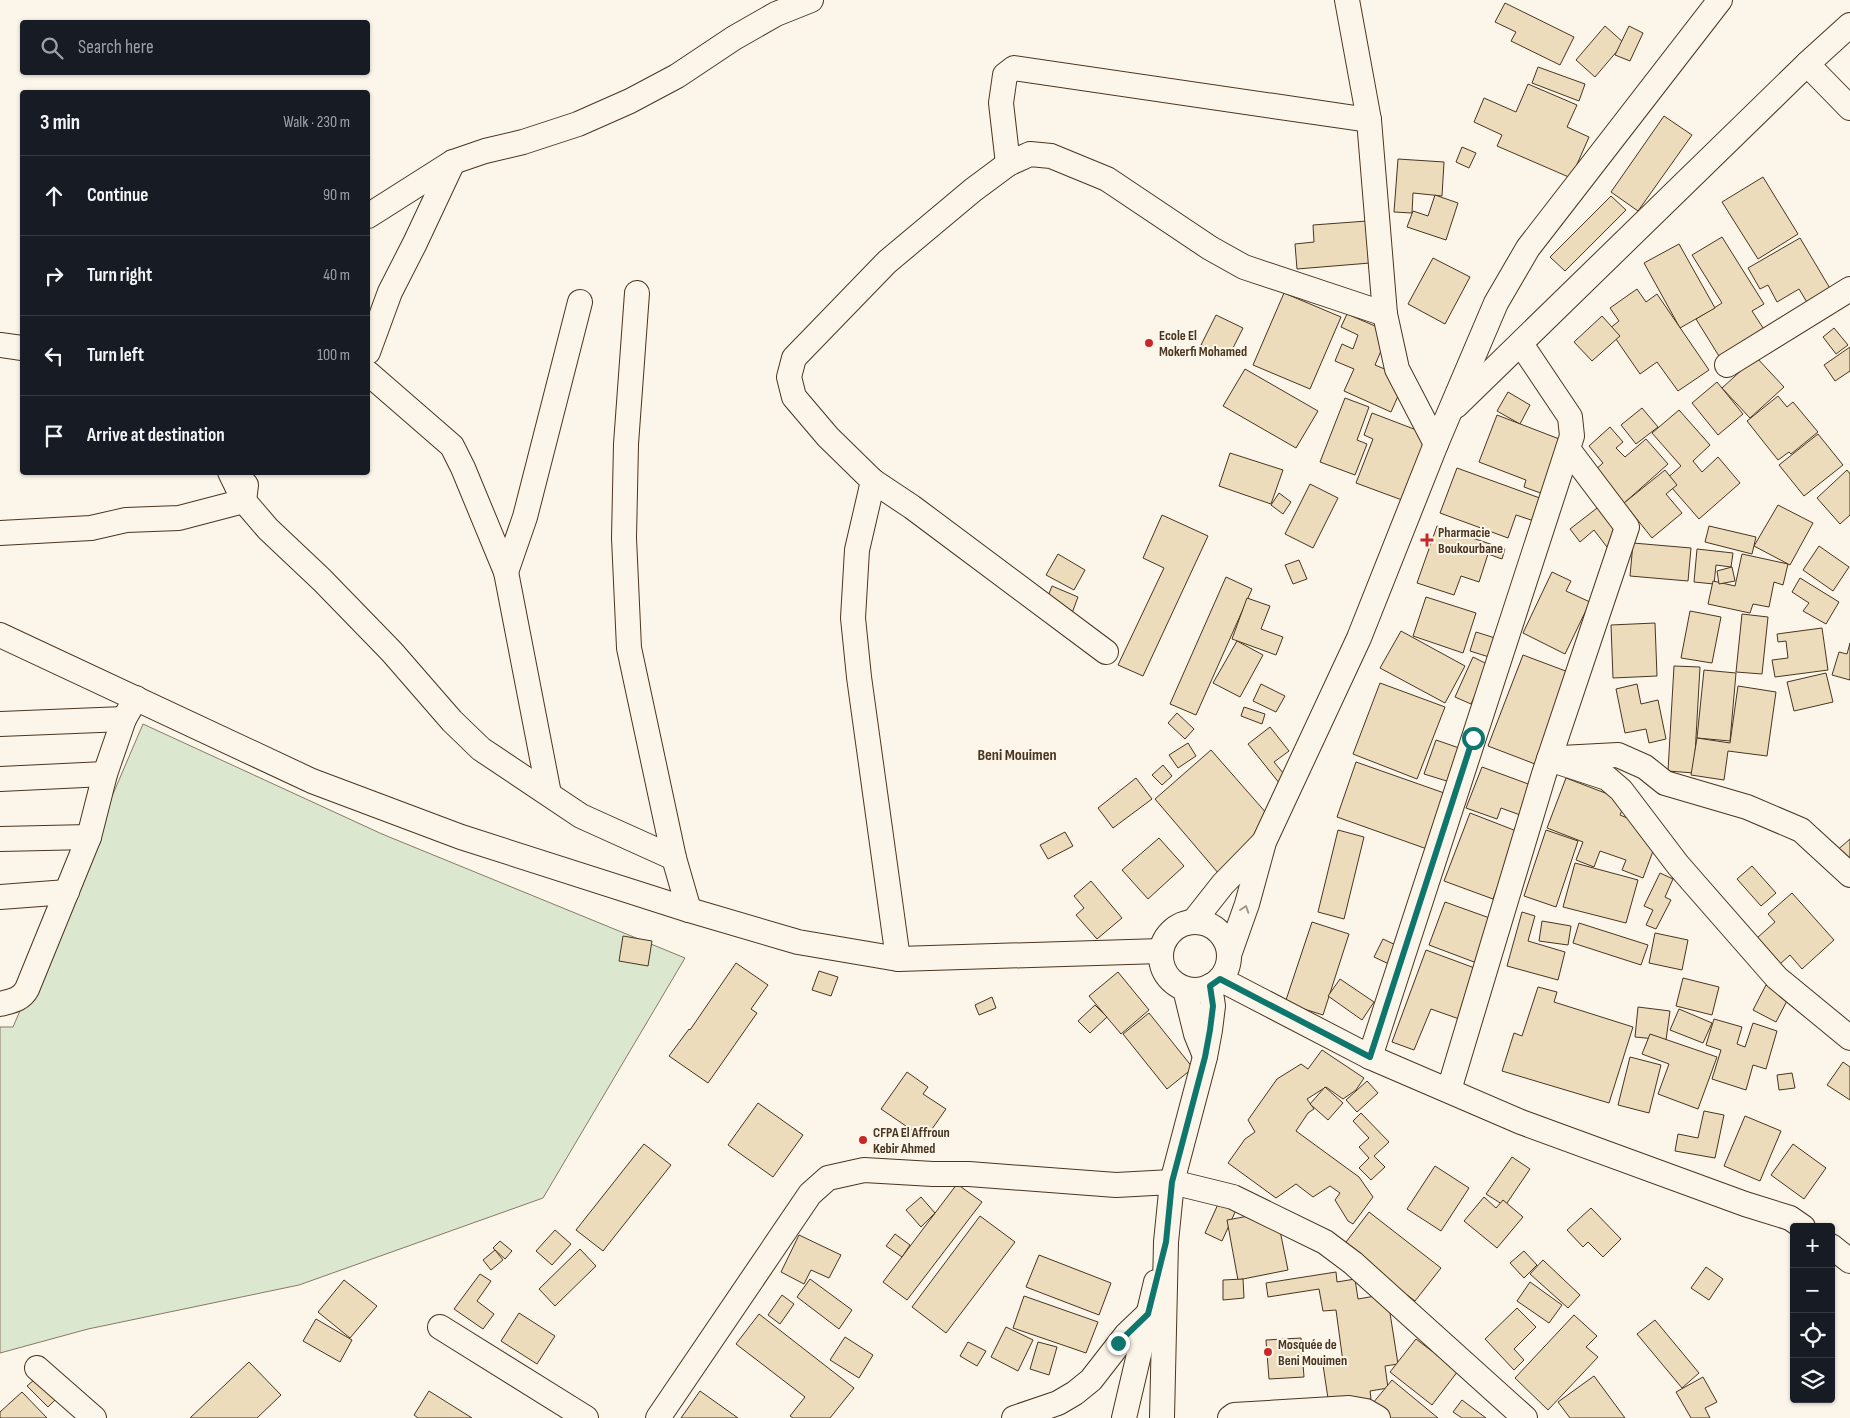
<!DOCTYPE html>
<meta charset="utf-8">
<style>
:root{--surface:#171b24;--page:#242831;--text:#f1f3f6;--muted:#9ea1a6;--line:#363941}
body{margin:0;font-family:"Sofia Sans Condensed",sans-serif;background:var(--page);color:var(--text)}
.controls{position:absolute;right:15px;bottom:15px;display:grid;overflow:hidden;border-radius:5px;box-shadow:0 1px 4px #0004}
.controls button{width:45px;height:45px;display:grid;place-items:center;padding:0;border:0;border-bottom:1px solid var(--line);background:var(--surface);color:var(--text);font:25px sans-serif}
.stop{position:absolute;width:15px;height:15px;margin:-11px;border:4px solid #0f766e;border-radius:50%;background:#fff}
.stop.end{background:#0f766e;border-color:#fff;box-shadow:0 1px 5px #0008}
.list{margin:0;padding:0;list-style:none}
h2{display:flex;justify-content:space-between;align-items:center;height:65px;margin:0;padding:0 20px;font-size:21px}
h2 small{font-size:16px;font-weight:400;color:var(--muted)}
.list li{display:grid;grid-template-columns:32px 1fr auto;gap:15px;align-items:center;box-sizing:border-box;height:80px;padding:0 20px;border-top:1px solid var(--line)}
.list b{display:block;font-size:19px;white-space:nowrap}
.list em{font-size:16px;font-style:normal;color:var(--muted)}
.icon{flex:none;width:28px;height:28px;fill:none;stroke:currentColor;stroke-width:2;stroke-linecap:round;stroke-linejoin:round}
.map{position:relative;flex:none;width:1850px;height:1418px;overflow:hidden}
.search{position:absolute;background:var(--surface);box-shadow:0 1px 4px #0004;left:20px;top:20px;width:350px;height:55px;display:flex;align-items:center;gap:12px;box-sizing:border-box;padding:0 18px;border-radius:5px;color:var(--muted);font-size:19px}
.panel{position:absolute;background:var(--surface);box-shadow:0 1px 4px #0004;left:20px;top:90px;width:350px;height:385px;border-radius:5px}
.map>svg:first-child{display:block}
</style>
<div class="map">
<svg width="1850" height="1418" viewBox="0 0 1850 1418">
<rect width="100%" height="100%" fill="#fbf6e9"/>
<path fill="#dce7d0" stroke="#887966" d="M143 724 382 834 685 958 543 1198 299 1285 88 1329 0 1353V1027H13Z"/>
<g fill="#ecdcbc" stroke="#4a3520">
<path d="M1505 3 1574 37 1560 65 1511 41 1516 32 1495 22Z"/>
<path d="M1605 26 1624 43 1595 77 1576 60Z"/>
<path d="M1629 26 1643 33 1630 61 1615 55Z"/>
<path d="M1538 67 1585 84 1579 101 1532 83Z"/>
<path d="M1528 84 1577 105 1567 127 1589 137 1571 178 1497 146 1502 135 1474 122 1484 98 1516 112Z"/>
<path d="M1664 116 1692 135 1638 211 1611 192Z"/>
<path d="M1462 147 1476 153 1469 168 1456 162Z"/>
<path d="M1398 159 1444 162 1442 196 1413 193 1412 213 1394 212Z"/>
<path d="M1763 177 1798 234 1758 259 1722 202Z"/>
<path d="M1435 195 1458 203 1446 240 1407 227 1413 211 1428 216Z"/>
<path d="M1611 196 1626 210 1565 271 1550 257Z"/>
<path d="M1367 221 1370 263 1297 269 1295 244 1314 242 1313 225Z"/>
<path d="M1722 237 1764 304 1752 311 1769 337 1722 361 1696 319 1722 303 1692 255Z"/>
<path d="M1800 238 1831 290 1808 304 1799 289 1777 302 1768 285 1760 289 1748 268Z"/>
<path d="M1679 244 1715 308 1680 328 1644 263Z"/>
<path d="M1433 258 1470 277 1445 324 1408 304Z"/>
<path d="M1637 289 1646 302 1657 294 1709 370 1678 391 1657 362 1640 374 1609 329 1619 321 1610 308Z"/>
<path d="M1284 293 1341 317 1310 389 1253 365Z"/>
<path d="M1347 314 1389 332 1375 365 1406 378 1391 412 1344 391 1354 369 1335 361 1342 344 1353 349 1358 335 1341 327Z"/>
<path d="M1216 315 1243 328 1228 358 1201 345Z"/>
<path d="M1602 316 1620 336 1592 361 1574 342Z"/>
<path d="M1834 328 1848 345 1836 354 1823 337Z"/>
<path d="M1850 347V371L1835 381 1824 365Z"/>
<path d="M1756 357 1784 387 1750 418 1722 388Z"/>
<path d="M1245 369 1318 411 1296 448 1223 406Z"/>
<path d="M1717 382 1743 414 1718 435 1692 403Z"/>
<path d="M1508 392 1530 405 1520 424 1497 411Z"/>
<path d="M1778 396 1787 407 1793 402 1818 432 1791 454 1789 452 1778 460 1747 421Z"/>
<path d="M1345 398 1369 407 1357 440 1367 444 1355 475 1320 462Z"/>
<path d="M1642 408 1658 427 1636 444 1621 425Z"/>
<path d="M1679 410 1710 445 1693 461 1702 472 1718 457 1740 483 1699 519 1665 480 1681 466 1652 433Z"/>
<path d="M1372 413 1427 434 1402 500 1356 483 1373 439 1364 435Z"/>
<path d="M1497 415 1567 442 1546 495 1524 487 1526 480 1479 462Z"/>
<path d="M1610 427 1623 442 1616 448 1625 457 1646 439 1668 464 1623 504 1594 471 1603 463 1589 446Z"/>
<path d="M1818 434 1843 465 1804 496 1779 465Z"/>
<path d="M1230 453 1283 470 1271 504 1219 486Z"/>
<path d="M1457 468 1548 501 1540 523 1516 515 1508 538 1440 513Z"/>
<path d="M1665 470 1677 485 1666 494 1682 513 1652 538 1624 503Z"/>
<path d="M1847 470 1850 474V515L1840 524 1817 498Z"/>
<path d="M1310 484 1338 498 1313 548 1285 534Z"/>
<path d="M1279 493 1291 502 1283 514 1271 505Z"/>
<path d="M1601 505 1627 537 1610 551 1594 530 1580 542 1570 529Z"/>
<path d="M1778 505 1813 523 1790 565 1754 546Z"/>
<path d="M1162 515 1208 536 1143 676 1118 665 1164 568 1143 558Z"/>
<path d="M1437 526 1505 549 1502 559 1488 554 1479 582 1461 576 1454 595 1417 583Z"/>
<path d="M1709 526 1756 537 1752 554 1705 542Z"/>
<path d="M1633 543 1691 548 1688 581 1630 576Z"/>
<path d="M1819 546 1849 567 1833 591 1803 570Z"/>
<path d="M1697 549 1733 553 1731 567 1716 565 1714 584 1694 582Z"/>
<path d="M1058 554 1085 570 1074 590 1046 575Z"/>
<path d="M1742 554 1788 564 1783 585 1774 582 1769 607 1753 604 1750 613 1708 604 1713 581 1735 586Z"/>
<path d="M1299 560 1307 579 1293 584 1285 565Z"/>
<path d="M1732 567 1735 581 1719 584 1717 571Z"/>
<path d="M1552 572 1571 581 1566 591 1590 602 1565 654 1523 633Z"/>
<path d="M1226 577 1252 589 1196 715 1170 704Z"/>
<path d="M1800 578 1839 602 1826 624 1803 611 1809 603 1792 592Z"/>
<path d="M1052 586 1078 597 1068 624 1041 614Z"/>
<path d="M1426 597 1476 613 1463 653 1413 636Z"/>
<path d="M1247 598 1270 606 1261 629 1283 637 1276 655 1232 639Z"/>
<path d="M1690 611 1721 617 1712 663 1681 658Z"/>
<path d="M1742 614 1768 617 1762 674 1736 672Z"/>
<path d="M1655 623 1657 676 1613 678 1611 625Z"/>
<path d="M1822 628 1828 670 1775 677 1772 660 1788 658 1786 641 1778 642 1777 634Z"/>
<path d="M1401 631 1465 666 1445 703 1380 668Z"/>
<path d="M1476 632 1495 638 1489 657 1470 651Z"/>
<path d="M1237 641 1263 655 1240 697 1213 683Z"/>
<path d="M1850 643V680L1832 675 1839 652 1847 654Z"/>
<path d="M1523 655 1571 673 1548 769 1488 746Z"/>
<path d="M1473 657 1489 665 1471 704 1455 697Z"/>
<path d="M1674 666 1700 667 1694 773 1668 771Z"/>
<path d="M1704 670 1736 673 1730 741 1697 738Z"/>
<path d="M1826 673 1833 702 1794 711 1787 682Z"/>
<path d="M1380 683 1445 707 1417 779 1353 754Z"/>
<path d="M1261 684 1285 696 1276 712 1253 701Z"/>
<path d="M1637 684 1641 704 1658 700 1666 739 1649 743 1646 729 1625 733 1616 689Z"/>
<path d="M1738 686 1776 692 1767 756 1728 751 1724 780 1691 775 1697 738 1730 743Z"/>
<path d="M1244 707 1265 714 1262 724 1241 716Z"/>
<path d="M1177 713 1194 729 1185 739 1168 723Z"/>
<path d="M1270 727 1289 751 1274 762 1288 779 1280 784 1248 744Z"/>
<path d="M1436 740 1462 749 1450 782 1424 774Z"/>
<path d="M1188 743 1196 756 1178 768 1169 755Z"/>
<path d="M1211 750 1282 831 1225 881 1155 799Z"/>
<path d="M1356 762 1447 794 1427 849 1337 817Z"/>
<path d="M1163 765 1172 776 1162 785 1152 775Z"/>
<path d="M1482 767 1542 789 1531 819 1501 808 1497 819 1466 808Z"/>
<path d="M1136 778 1152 799 1113 828 1098 808Z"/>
<path d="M1566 778 1626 801 1620 815 1647 826 1642 838 1656 843 1643 878 1622 870 1626 860 1600 851 1594 867 1576 860 1583 842 1547 828Z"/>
<path d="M1470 813 1519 832 1493 899 1444 881Z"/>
<path d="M1338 830 1364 837 1344 919 1318 912Z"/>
<path d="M1546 830 1578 841 1556 907 1524 896Z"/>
<path d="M1065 832 1073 846 1048 859 1040 845Z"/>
<path d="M1159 838 1184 866 1148 899 1122 870Z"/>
<path d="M1850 839V870L1834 853Z"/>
<path d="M1575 863 1638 880 1626 923 1563 907Z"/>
<path d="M1752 866 1776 893 1761 906 1737 879Z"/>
<path d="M1660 873 1673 879 1665 897 1671 900 1656 929 1646 925 1653 910 1644 906Z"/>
<path d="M1091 881 1122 918 1097 939 1076 915 1084 908 1074 896Z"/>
<path d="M1792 893 1834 940 1802 969 1790 955 1780 964 1757 938 1775 922 1768 914Z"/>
<path d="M1445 902 1498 921 1482 965 1429 945Z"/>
<path d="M1522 912 1535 916 1528 941 1565 952 1558 980 1507 966Z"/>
<path d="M1542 921 1571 926 1568 945 1539 941Z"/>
<path d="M1312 922 1349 934 1323 1015 1285 1003Z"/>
<path d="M1579 923 1648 945 1641 965 1573 943Z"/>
<path d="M1655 933 1688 940 1682 970 1649 963Z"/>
<path d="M623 936 652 941 648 966 619 961Z"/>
<path d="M1383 939 1400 947 1391 965 1374 957Z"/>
<path d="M1426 950 1480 970 1462 1020 1431 1009 1414 1050 1392 1042Z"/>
<path d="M736 963 768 985 751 1009 757 1013 708 1083 669 1056 689 1029 690 1030Z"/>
<path d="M819 971 838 977 831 996 812 990Z"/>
<path d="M1118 972 1149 1010 1121 1034 1089 996Z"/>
<path d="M1683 978 1719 987 1712 1015 1676 1006Z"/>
<path d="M1340 979 1374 1002 1362 1020 1328 996Z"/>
<path d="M1766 985 1789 997 1776 1022 1753 1010Z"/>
<path d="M1538 987 1557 992 1554 1002 1633 1027 1609 1103 1502 1071 1514 1033 1522 1036Z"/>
<path d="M992 997 996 1008 979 1015 975 1005Z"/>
<path d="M1095 1005 1107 1017 1090 1033 1078 1021Z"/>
<path d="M1638 1007 1670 1011 1666 1040 1635 1037Z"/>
<path d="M1679 1009 1712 1023 1703 1043 1670 1030Z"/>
<path d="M1149 1013 1193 1068 1167 1089 1123 1034Z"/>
<path d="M1714 1019 1742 1027 1737 1044 1745 1047 1753 1023 1777 1031 1766 1069 1753 1065 1746 1090 1712 1079 1721 1050 1706 1045Z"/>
<path d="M1650 1034 1717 1057 1698 1109 1658 1094 1669 1064 1642 1054Z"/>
<path d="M1322 1050 1364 1078 1356 1090 1343 1099 1326 1087 1307 1099 1314 1109 1308 1113 1296 1131 1359 1177 1373 1197 1353 1224 1348 1221 1335 1200 1340 1193 1330 1186 1313 1197 1296 1184 1276 1198 1228 1163 1245 1139 1255 1132 1248 1120 1277 1079 1301 1064 1308 1069Z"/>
<path d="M1630 1057 1661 1065 1649 1113 1618 1105Z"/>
<path d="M1843 1062 1850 1067V1100L1827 1085Z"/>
<path d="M907 1072 928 1087 923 1094 946 1109 925 1139 881 1109Z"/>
<path d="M1792 1073 1795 1088 1779 1090 1777 1075Z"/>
<path d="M1367 1081 1378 1093 1357 1112 1346 1100Z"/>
<path d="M1325 1087 1343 1103 1328 1120 1310 1104Z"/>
<path d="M758 1103 803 1135 773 1177 728 1145Z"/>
<path d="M1704 1111 1724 1115 1715 1158 1675 1151 1678 1134 1698 1138Z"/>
<path d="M1361 1113 1389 1142 1374 1156 1385 1167 1371 1180 1359 1168 1369 1158 1359 1147 1369 1138 1353 1121Z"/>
<path d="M1745 1116 1781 1131 1760 1181 1724 1166Z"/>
<path d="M644 1144 671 1165 603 1251 576 1230Z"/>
<path d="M1793 1144 1826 1168 1804 1199 1771 1175Z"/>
<path d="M1512 1157 1530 1169 1505 1206 1486 1194Z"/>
<path d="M1435 1166 1469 1188 1441 1231 1407 1209Z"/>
<path d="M957 1184 982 1202 907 1300 883 1282Z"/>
<path d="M921 1197 935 1213 921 1227 906 1210Z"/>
<path d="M1484 1197 1496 1208 1503 1200 1523 1217 1497 1248 1464 1221Z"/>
<path d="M1219 1202 1236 1210 1222 1241 1205 1233Z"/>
<path d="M1591 1208 1621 1239 1603 1257 1588 1242 1583 1247 1567 1230Z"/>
<path d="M1276 1211 1288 1270 1238 1280 1227 1220Z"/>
<path d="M1369 1212 1441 1268 1415 1301 1343 1246Z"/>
<path d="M980 1216 1015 1242 946 1333 912 1307Z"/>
<path d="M555 1230 571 1244 552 1265 536 1251Z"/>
<path d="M895 1234 910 1245 902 1257 886 1246Z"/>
<path d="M799 1235 841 1255 829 1278 811 1270 804 1284 781 1272Z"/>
<path d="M500 1241 512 1251 505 1259 493 1248Z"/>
<path d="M580 1249 596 1266 555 1306 539 1289Z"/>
<path d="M495 1250 503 1260 491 1270 483 1260Z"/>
<path d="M1524 1251 1537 1265 1524 1278 1510 1263Z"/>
<path d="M1039 1255 1111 1283 1099 1315 1026 1287Z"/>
<path d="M1543 1260 1580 1295 1568 1308 1530 1274Z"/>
<path d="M1706 1267 1723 1279 1709 1300 1691 1288Z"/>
<path d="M1336 1272 1337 1282 1355 1279 1358 1299 1387 1294 1398 1364 1385 1366 1388 1388 1370 1391 1371 1399 1329 1405 1323 1365 1343 1362 1336 1310 1323 1311 1319 1289 1268 1297 1266 1283Z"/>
<path d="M480 1274 491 1281 477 1301 494 1314 483 1329 454 1309Z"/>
<path d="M810 1279 852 1310 839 1329 797 1297Z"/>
<path d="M1243 1279 1244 1298 1223 1300V1280Z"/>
<path d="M344 1280 377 1306 350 1338 318 1312Z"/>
<path d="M1530 1282 1562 1305 1549 1323 1517 1301Z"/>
<path d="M782 1295 794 1304 780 1324 768 1315Z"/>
<path d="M1024 1296 1098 1322 1086 1353 1013 1328Z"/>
<path d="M1517 1308 1536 1327 1514 1349 1524 1360 1514 1370 1485 1339Z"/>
<path d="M519 1313 555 1336 537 1364 501 1341Z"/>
<path d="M759 1314 854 1388 830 1418H793L790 1416 805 1397 736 1344Z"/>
<path d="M1574 1315 1597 1336 1586 1347 1598 1357 1548 1410 1515 1378Z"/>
<path d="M316 1319 352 1340 340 1362 303 1341Z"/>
<path d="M1655 1320 1699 1373 1682 1388 1637 1334Z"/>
<path d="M1006 1327 1033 1340 1018 1371 991 1357Z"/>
<path d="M845 1337 873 1355 859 1378 830 1360Z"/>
<path d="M1301 1338 1304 1377 1269 1379 1266 1340Z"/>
<path d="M1416 1339 1458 1371 1432 1405 1390 1372Z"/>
<path d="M968 1342 986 1351 977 1366 960 1356Z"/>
<path d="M1038 1342 1057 1347 1049 1375 1030 1369Z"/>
<path d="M249 1362 281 1395 257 1418H190Z"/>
<path d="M1594 1376 1625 1418H1570L1558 1402Z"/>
<path d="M1703 1377 1717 1402 1705 1408 1710 1418H1691L1676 1392Z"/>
<path d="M35 1379 55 1400 48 1407 27 1386Z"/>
<path d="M1392 1380 1438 1418H1391L1373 1403Z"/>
<path d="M429 1391 472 1418H418L414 1415Z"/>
<path d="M700 1391 738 1418H681Z"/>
<path d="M22 1392 47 1418H0V1412Z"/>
<path d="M1462 1400 1486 1418H1462L1453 1412Z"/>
</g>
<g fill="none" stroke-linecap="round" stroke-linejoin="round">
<g stroke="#4a3520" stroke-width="26">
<g id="minor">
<path d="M1347 0 1369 120 1385 314 1397 369 1436 444"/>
<path d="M1807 64 1850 108"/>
<path d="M1008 164 1001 103 1005 75 1014 68 1369 120"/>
<path d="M368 216 453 162 485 151 523 142 578 124 630 101 677 76 734 38 776 14 811 0"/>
<path d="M637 293 626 444 624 538 629 648 674 858 689 910"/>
<path d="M0 345 22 348"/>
<path d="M368 352 390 292 415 243 453 162"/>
<path d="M1727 365 1850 289"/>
<path d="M368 373 452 446 463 468 506 572 549 794"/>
<path d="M1456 406 1807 64 1850 25"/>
<path d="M230 472 244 501 268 529 322 580 392 652 452 721 481 749 581 816 674 858"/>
<path d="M873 481 857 550 853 618 859 677 898 959"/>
<path d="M0 533 91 528 126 520 179 518 244 501 246 485"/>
<path d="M506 572 525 517 580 302"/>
<path d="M0 635 312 781 461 837 689 910 798 942 898 959 1161 951"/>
<path d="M1106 652 912 507 873 481 828 437 794 397 789 377 794 358 887 262 973 190 1008 164 1030 154 1051 156 1107 179 1210 248 1244 267 1385 314"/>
<path d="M0 724 124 719"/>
<path d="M1561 758 1618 755 1645 767 1665 783 1747 807 1801 830 1850 875"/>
<path d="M1549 759 1607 778 1621 790 1678 865 1777 978 1850 1038"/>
<path d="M0 779 105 774"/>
<path d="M0 839 89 837"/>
<path d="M0 897 67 892"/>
<path d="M1193 922 1223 884 1263 843"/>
<circle cx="1195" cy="956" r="34"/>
<path d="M1229 955 1247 904 1264 842 1359 638 1436 444 1496 303 1528 248 1720 0"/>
<path d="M1220 979 1370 1057 1521 1122 1745 1204 1790 1218 1803 1227"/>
<path d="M1185 989 1196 1034 1205 1056"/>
<path d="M0 1004C11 1001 21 1000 27 989L89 837 105 774 124 719 136 698"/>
<path d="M1370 1057 1572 436 1570 417 1521 344"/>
<path d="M1449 1090 1544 774 1627 527 1568 449"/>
<path d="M1831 1246 1850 1261"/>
<path d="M440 1327 586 1418"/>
<path d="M37 1368 94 1418"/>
<path d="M658 1418 810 1194 828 1178 864 1170 933 1174H969L1116 1185 1172 1182 1233 1197 1325 1242 1353 1263 1525 1418"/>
<path d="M1014 1418 1058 1403 1075 1393 1091 1380 1126 1335 1148 1314"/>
<path d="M1124 1418 1156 1282"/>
<path d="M1162 1418 1166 1242 1172 1182 1205 1057 1210 1030 1213 1006 1210 986"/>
<path d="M1230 1418 1234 1415 1349 1408 1366 1411 1378 1418"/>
</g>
</g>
<use href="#minor" stroke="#fbf6e9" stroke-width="24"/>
</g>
<defs><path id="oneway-chevron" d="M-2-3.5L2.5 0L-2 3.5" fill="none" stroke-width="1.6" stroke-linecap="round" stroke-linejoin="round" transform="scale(1.25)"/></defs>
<use stroke="#a29684" href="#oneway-chevron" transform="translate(1245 909) rotate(-72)"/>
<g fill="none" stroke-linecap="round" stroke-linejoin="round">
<path stroke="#0f766e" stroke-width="6" d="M1118 1343 1148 1314 1166 1242 1172 1182 1205 1057 1210 1030 1213 1006 1210 986 1220 979 1370 1057 1473 738"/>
</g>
<g fill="#c62828" stroke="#fbf6e9" stroke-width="2">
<circle cx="1149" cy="343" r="5"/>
<path d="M1424.5 532.5h5v5h5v5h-5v5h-5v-5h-5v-5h5z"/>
<circle cx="863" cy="1140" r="5"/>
<circle cx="1268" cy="1352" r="5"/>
</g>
<g text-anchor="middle" stroke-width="4" stroke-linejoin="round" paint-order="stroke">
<g font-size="14" font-weight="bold" fill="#4a3520" stroke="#fbf6e9" text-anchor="start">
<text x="1159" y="340">Ecole El<tspan x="1159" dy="16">Mokerfi Mohamed</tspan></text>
<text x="1438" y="537">Pharmacie<tspan x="1438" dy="16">Boukourbane</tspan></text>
<text x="873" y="1137">CFPA El Affroun<tspan x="873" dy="16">Kebir Ahmed</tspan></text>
<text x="1278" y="1349">Mosquée de<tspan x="1278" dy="16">Beni Mouimen</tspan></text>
</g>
<g font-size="16" font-weight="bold" fill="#4a3520" stroke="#fbf6e9">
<text x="1017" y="760">Beni Mouimen</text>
</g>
</g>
</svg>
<div class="controls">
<button>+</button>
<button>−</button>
<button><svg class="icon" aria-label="locate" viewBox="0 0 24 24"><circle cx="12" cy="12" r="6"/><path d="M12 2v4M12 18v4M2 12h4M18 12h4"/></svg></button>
<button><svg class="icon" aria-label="layers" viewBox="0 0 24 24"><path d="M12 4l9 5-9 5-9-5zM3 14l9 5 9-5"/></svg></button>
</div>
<div class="stop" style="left:1473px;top:738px"></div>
<div class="stop end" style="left:1118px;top:1343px"></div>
<div class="search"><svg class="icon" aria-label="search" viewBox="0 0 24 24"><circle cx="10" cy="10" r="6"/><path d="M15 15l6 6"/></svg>Search here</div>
<section class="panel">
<h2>3 min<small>Walk · 230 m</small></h2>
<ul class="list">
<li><svg class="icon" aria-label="ahead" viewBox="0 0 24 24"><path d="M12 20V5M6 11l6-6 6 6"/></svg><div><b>Continue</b></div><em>90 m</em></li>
<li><svg class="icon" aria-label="right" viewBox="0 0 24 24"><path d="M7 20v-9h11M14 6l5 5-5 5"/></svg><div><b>Turn right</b></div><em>40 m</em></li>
<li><svg class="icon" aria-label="left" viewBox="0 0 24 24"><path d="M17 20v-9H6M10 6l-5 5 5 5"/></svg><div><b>Turn left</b></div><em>100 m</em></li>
<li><svg class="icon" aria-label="arrive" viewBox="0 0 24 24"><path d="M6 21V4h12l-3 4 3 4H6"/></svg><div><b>Arrive at destination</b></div></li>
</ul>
</section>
</div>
